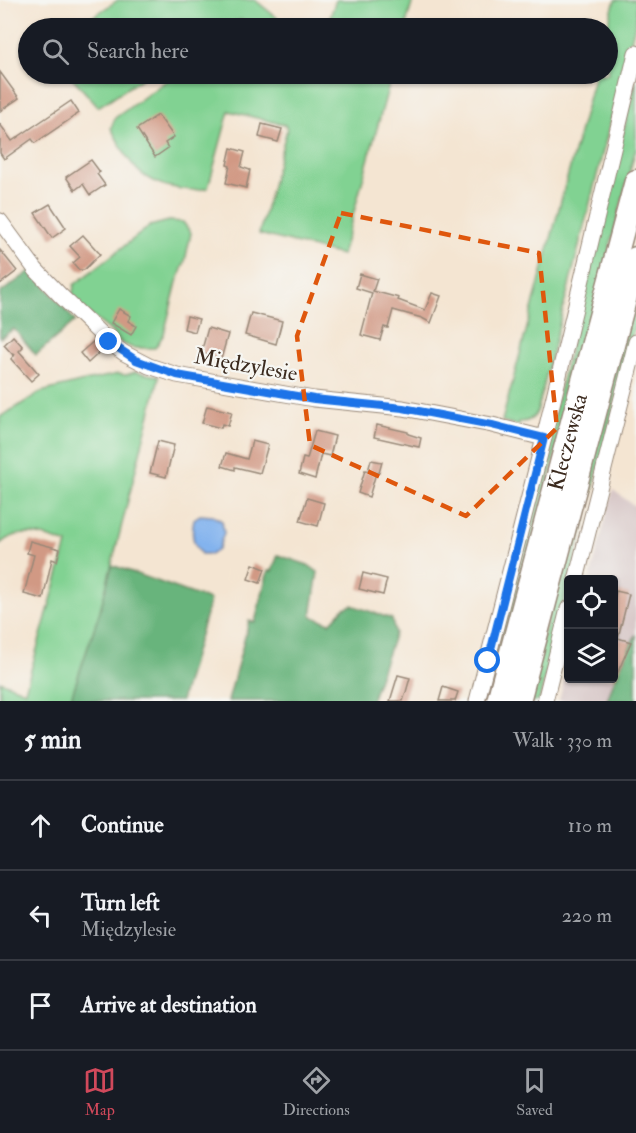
<!DOCTYPE html>
<meta charset="utf-8">
<style>
:root{--surface:#171b24;--page:#20242c;--text:#f1f3f6;--muted:#9ea1a6;--line:#363941;--accent:#d1495b}
body{margin:0;font-family:"IM FELL Double Pica",serif;background:var(--page);color:var(--text)}
.controls{position:absolute;right:18px;bottom:18px;display:grid;overflow:hidden;border-radius:6px;box-shadow:0 2px 4px #0004}
.controls button{width:54px;height:54px;display:grid;place-items:center;padding:0;border:0;border-bottom:2px solid var(--line);background:var(--surface);color:var(--text);font:30px sans-serif}
.stop{position:absolute;width:18px;height:18px;margin:-14px;border:4px solid #1a73e8;border-radius:50%;background:#fff}
.stop.end{background:#1a73e8;border-color:#fff;box-shadow:0 2px 6px #0008}
.list{margin:0;padding:0;list-style:none}
h2{display:flex;justify-content:space-between;align-items:center;height:78px;margin:0;padding:0 24px;font-size:26px}
h2 small{font-size:20px;font-weight:400;color:var(--muted)}
.list li{display:grid;grid-template-columns:39px 1fr auto;gap:18px;align-items:center;box-sizing:border-box;height:90px;padding:0 24px;border-top:2px solid var(--line)}
.list b{display:block;font-size:22px;white-space:nowrap}
.list p{margin:0;font-size:20px;white-space:nowrap;color:var(--muted)}
.list em{font-size:20px;font-style:normal;color:var(--muted)}
.icon{flex:none;width:33px;height:33px;fill:none;stroke:currentColor;stroke-width:2;stroke-linecap:round;stroke-linejoin:round}
.map{position:relative;flex:none;width:636px;height:701px;overflow:hidden}
.search{position:absolute;background:var(--surface);box-shadow:0 2px 4px #0004;left:18px;right:18px;top:18px;height:66px;display:flex;align-items:center;gap:15px;box-sizing:border-box;padding:0 21px;border-radius:33px;color:var(--muted);font-size:22px}
.sheet{height:348px;background:var(--surface)}
nav{display:flex;justify-content:space-around;align-items:center;box-sizing:border-box;height:84px;border-top:2px solid var(--line);background:var(--surface);font-size:16px;color:var(--muted)}
nav a{display:grid;justify-items:center;gap:3px}
nav .on{color:var(--accent)}
.map>svg:first-child{display:block}
</style>
<div class="map">
<svg width="636" height="701" viewBox="0 0 636 701">
<rect width="100%" height="100%" fill="#f6f6f2"/>
<filter id="ink" filterUnits="userSpaceOnUse"><feTurbulence type="fractalNoise" baseFrequency=".0167" numOctaves="2"/><feDisplacementMap in="SourceGraphic" scale="12" xChannelSelector="R" yChannelSelector="G"/><feConvolveMatrix kernelMatrix="1 2 1 2 8 2 1 2 1" color-interpolation-filters="sRGB"/></filter>
<filter id="wash" filterUnits="userSpaceOnUse"><feTurbulence type="fractalNoise" baseFrequency=".008" numOctaves="4" result="noise"/><feDisplacementMap in="SourceGraphic" scale="24" xChannelSelector="R" yChannelSelector="G"/><feGaussianBlur stdDeviation="1.35" result="paint"/><feColorMatrix in="noise" values="0 0 0 0 0 0 0 0 0 0 0 0 0 0 0 0 0 1.4 0 .05"/><feComposite in="paint" operator="in"/></filter>
<g filter="url(#wash)">
<rect width="100%" height="100%" fill="#f4e5d2"/>
<path fill="#d2bfc0" d="M613 490 636 507V634L615 678 607 701H559L568 664V678H614V580L590 579Z"/>
<g fill="#81d292" stroke="#5e7e58" stroke-width="1.5">
<path d="M118 0H255L287 26 240 20 220 28H76Z"/>
<path d="M336 0H413L405 28H326Z"/>
<path d="M615 0H636V21L538 408C536 417 529 422 519 422V426L502 421 595 74H608L607 28Z"/>
<path d="M69 74H149L98 107Z"/>
<path d="M176 74H392L342 255 259 234 287 129 285 125 229 111 208 188C196 191 188 190 176 188 136 181 129 161 111 128L115 118Z"/>
<path d="M636 80V148L490 701H483Z"/>
<path d="M169 221 183 222 191 233 185 261 177 282 164 334 155 348H133L121 343 111 331 72 301 74 285 150 226Z"/>
<path d="M636 288V320L539 701H526Z"/>
<path d="M135 372 158 376 159 378 100 611 70 701H0V681L25 691 67 544C46 536 18 526 0 544V417L41 392 80 382 118 374 126 375Z"/>
</g>
<g fill="#68b47c" stroke="#526f4d" stroke-width="1.5">
<path d="M32 270 75 321 36 355 14 329 0 338V293Z"/>
<path d="M278 555 308 565 318 572 311 616 330 623 344 608 352 605 392 619 395 633 371 701H228L249 621 255 622 268 571H272Z"/>
<path d="M112 565 210 600 181 701H70L100 611Z"/>
<path d="M636 634V701H607L615 678Z"/>
</g>
<path fill="#83b3ee" stroke="#5f6e86" stroke-width="1.5" d="M200 515 213 516 222 521 224 533 218 550 211 554H201C192 542 191 534 194 519Z"/>
<g id="blocks">
<g fill="#d19984">
<path d="M0 72 19 98 0 111Z"/>
<path d="M71 101 79 113 35 143 32 139 4 159 0 153V124L12 141Z"/>
<path d="M158 115 174 137 165 143 168 148 155 157 137 129Z"/>
<path d="M262 124 282 129 278 142 259 137Z"/>
<path d="M231 148 245 152 241 167 250 170 246 188 226 183 230 166 227 165Z"/>
<path d="M91 160 100 172 97 174 105 185 90 195 83 184 75 190 66 177Z"/>
<path d="M50 204 66 228 52 238 35 213Z"/>
<path d="M83 235 100 254 84 270H79L73 263 80 257 70 246Z"/>
<path d="M0 250 17 271 0 284Z"/>
<path d="M360 274 377 279 373 291 399 298 398 300 425 310 432 293 441 296 431 323 422 318 393 310 388 328 384 327 380 340 361 335 372 293 356 288Z"/>
<path d="M119 309 131 316 128 321 136 326 131 335 111 323Z"/>
<path d="M251 313 282 321 276 344 245 335Z"/>
<path d="M187 316 199 319 195 332 184 329Z"/>
<path d="M208 328 228 334 221 359 201 353Z"/>
<path d="M13 336 23 347 19 351 39 374 31 381 11 359 15 354 14 356 4 345Z"/>
<path d="M94 341 102 350 88 363 80 353Z"/>
<path d="M207 406 232 412 228 426 222 424 221 428 202 423Z"/>
<path d="M377 425 408 432V434L421 438 419 447 374 437Z"/>
<path d="M315 431 335 436 330 456 321 454 315 479 299 474 303 458 307 459Z"/>
<path d="M158 441 174 445 166 477 150 473Z"/>
<path d="M252 441 268 445 260 473 235 467V470L222 466 226 453 247 459Z"/>
<path d="M371 460 382 462 379 473 371 472 376 473 369 497 358 493 365 470 368 471Z"/>
<path d="M307 498 324 503 318 526 300 521Z"/>
<path d="M30 541 60 549 57 561 52 559 43 599 24 594 34 555 27 553Z"/>
<path d="M253 564 265 569 260 583 248 579Z"/>
<path d="M363 573 387 579 383 595 359 589Z"/>
<path d="M616 591 629 594 618 638 631 642 614 681V603Z"/>
<path d="M398 675 410 678 406 692 403 701H390Z"/>
<path d="M443 687 458 692 455 701H439Z"/>
</g>
</g>
</g>
<g filter="url(#ink)">
<use href="#blocks" fill-opacity="0" stroke="#988878" stroke-width="1.5"/>
<g fill="none" stroke-linecap="round" stroke-linejoin="round">
<g stroke="#988878" stroke-width="17">
<g id="street">
<path d="M0 221 36 270 61 296 109 342 124 353 149 366 177 375 314 399 403 408 492 425 544 438"/>
<path d="M576 580 636 342"/>
<path d="M477 701 544 438 636 53"/>
<path d="M545 701 568 609"/>
</g>
</g>
<g stroke="#988878" stroke-width="25">
<g id="secondary">
<path id="s1" d="M498 701 636 181"/>
<path d="M519 701 636 258"/>
</g>
</g>
<use href="#street" stroke="#fff" stroke-width="15"/>
<use href="#secondary" stroke="#fff" stroke-width="22"/>
</g>
</g>
<g fill="none" stroke-linecap="round" stroke-linejoin="round" filter="url(#ink)">
<path stroke="#1a73e8" stroke-width="8" d="M109 342 136 360 177 375 314 399 403 408 492 425 544 438 488 661"/>
</g>
<path fill="none" stroke="#df570d" stroke-width="4.5" stroke-dasharray="12 8" stroke-linejoin="round" d="M341 213 539 253 557 428 466 516 310 445 297 336Z"/>
<g text-anchor="middle" stroke-width="4.5" stroke-linejoin="round" paint-order="stroke">
<g font-size="22" fill="#3b2a1e" stroke="#f6f6f2">
<text transform="translate(246 364) rotate(10)" y="8">Międzylesie</text>
<text dy="8" stroke="none"><textPath href="#s1" startOffset="268">Kleczewska</textPath></text>
</g>
</g>
</svg>
<div class="controls">
<button><svg class="icon" aria-label="locate" viewBox="0 0 24 24"><circle cx="12" cy="12" r="6"/><path d="M12 2v4M12 18v4M2 12h4M18 12h4"/></svg></button>
<button><svg class="icon" aria-label="layers" viewBox="0 0 24 24"><path d="M12 4l9 5-9 5-9-5zM3 14l9 5 9-5"/></svg></button>
</div>
<div class="stop" style="left:488px;top:661px"></div>
<div class="stop end" style="left:109px;top:342px"></div>
<div class="search"><svg class="icon" aria-label="search" viewBox="0 0 24 24"><circle cx="10" cy="10" r="6"/><path d="M15 15l6 6"/></svg>Search here</div>
</div>
<section class="sheet">
<h2>5 min<small>Walk · 330 m</small></h2>
<ul class="list">
<li><svg class="icon" aria-label="ahead" viewBox="0 0 24 24"><path d="M12 20V5M6 11l6-6 6 6"/></svg><div><b>Continue</b></div><em>110 m</em></li>
<li><svg class="icon" aria-label="left" viewBox="0 0 24 24"><path d="M17 20v-9H6M10 6l-5 5 5 5"/></svg><div><b>Turn left</b><p>Międzylesie</p></div><em>220 m</em></li>
<li><svg class="icon" aria-label="arrive" viewBox="0 0 24 24"><path d="M6 21V4h12l-3 4 3 4H6"/></svg><div><b>Arrive at destination</b></div></li>
</ul>
</section>
<nav>
<a class="on"><svg class="icon" aria-label="map" viewBox="0 0 24 24"><path d="M3 6l6-2 6 2 6-2v14l-6 2-6-2-6 2zM9 4v14M15 6v14"/></svg>Map</a>
<a><svg class="icon" aria-label="directions" viewBox="0 0 24 24"><path d="M12 3l9 9-9 9-9-9zM9 14v-3h6M13 9l2 2-2 2"/></svg>Directions</a>
<a><svg class="icon" aria-label="saved" viewBox="0 0 24 24"><path d="M7 4h10v16l-5-4-5 4z"/></svg>Saved</a>
</nav>
